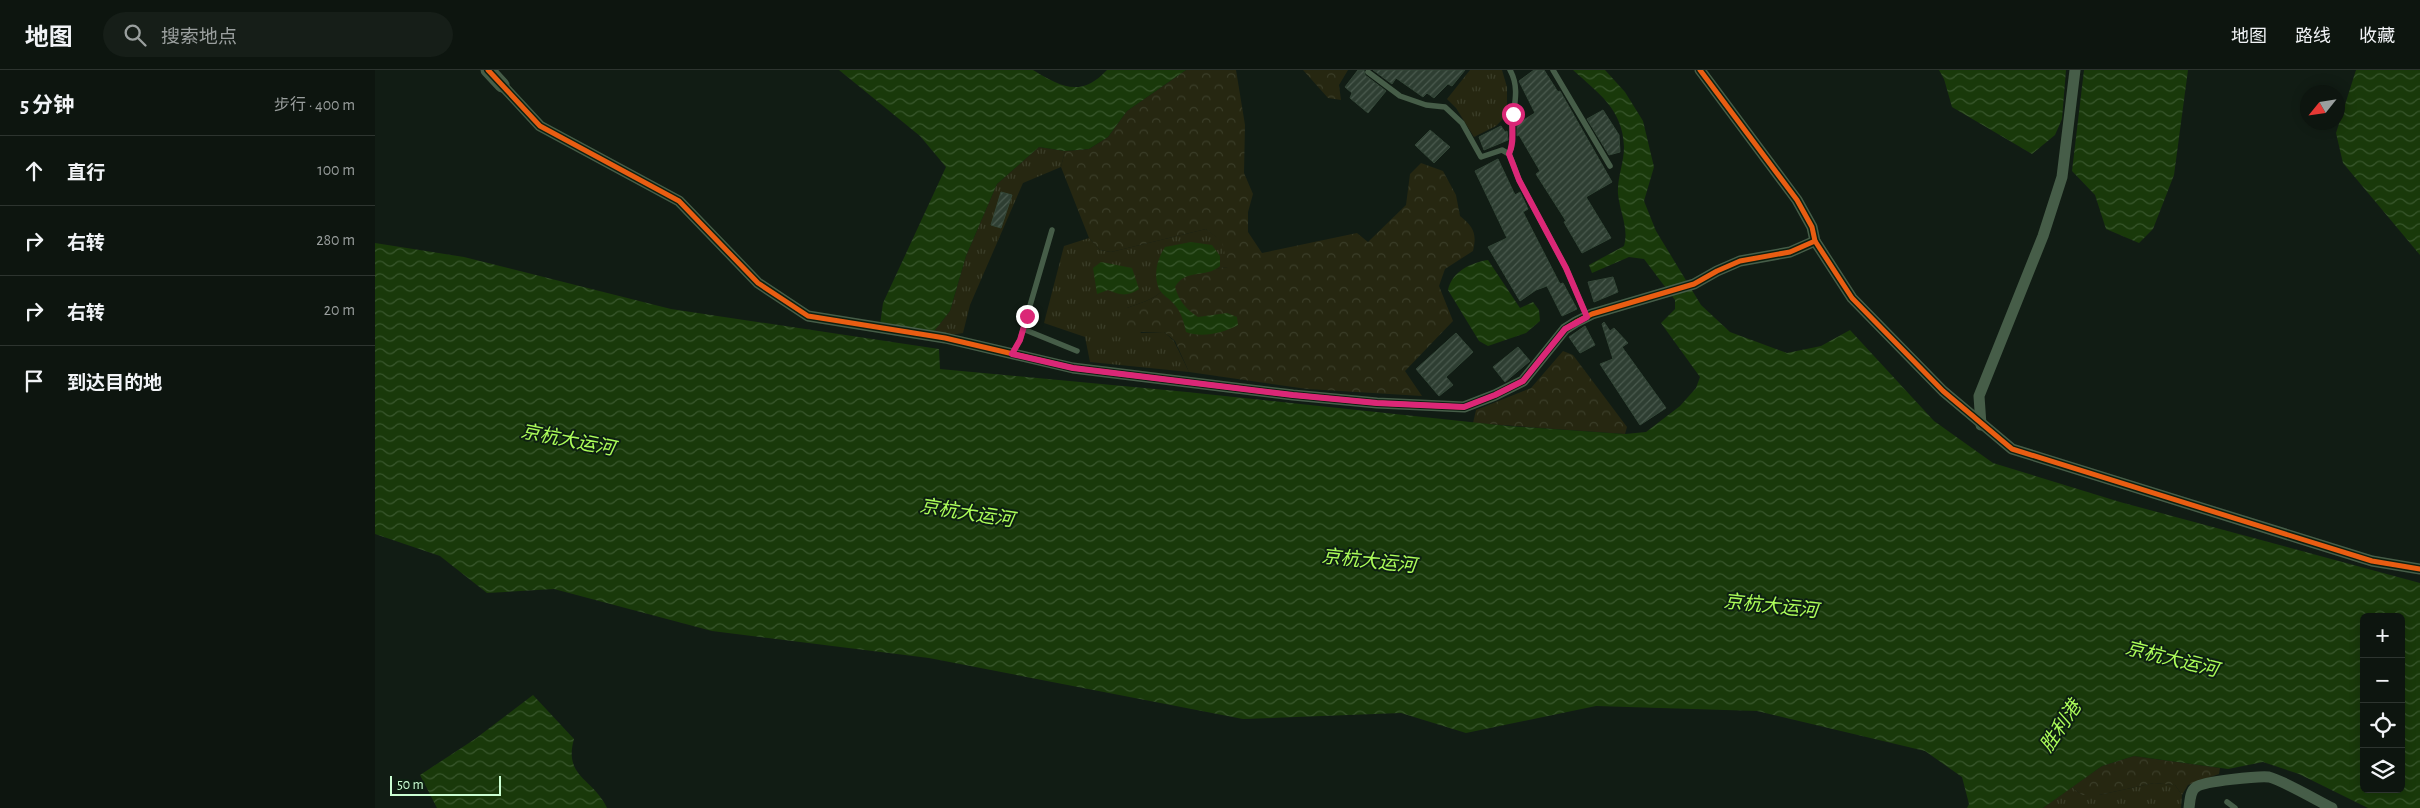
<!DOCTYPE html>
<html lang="zh">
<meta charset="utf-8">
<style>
:root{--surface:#0d150f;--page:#161e18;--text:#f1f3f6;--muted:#9a9f9e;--line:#2d342f}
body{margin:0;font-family:"Alegreya Sans","Noto Sans SC",sans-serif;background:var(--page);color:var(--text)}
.controls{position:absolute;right:15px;bottom:15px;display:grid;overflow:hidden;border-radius:8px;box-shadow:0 2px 12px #0003}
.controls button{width:45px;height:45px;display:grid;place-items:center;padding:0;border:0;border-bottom:1px solid var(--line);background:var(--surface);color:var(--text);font:25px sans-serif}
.compass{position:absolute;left:1925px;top:15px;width:45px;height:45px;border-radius:50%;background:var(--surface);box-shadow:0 2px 12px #0003;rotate:240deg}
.scale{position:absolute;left:15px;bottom:12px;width:111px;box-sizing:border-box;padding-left:5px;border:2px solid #cbffd3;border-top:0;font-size:14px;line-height:18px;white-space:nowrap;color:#cbffd3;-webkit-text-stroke:4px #0d2011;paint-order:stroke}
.stop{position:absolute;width:15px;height:15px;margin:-11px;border:4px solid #db2777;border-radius:50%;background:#fff}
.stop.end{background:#db2777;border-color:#fff;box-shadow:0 1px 5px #0008}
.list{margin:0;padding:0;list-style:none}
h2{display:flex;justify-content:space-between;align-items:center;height:65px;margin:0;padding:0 20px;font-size:21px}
h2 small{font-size:16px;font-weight:400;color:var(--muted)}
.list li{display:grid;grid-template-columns:32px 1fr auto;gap:15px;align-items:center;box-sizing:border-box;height:70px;padding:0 20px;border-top:1px solid var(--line)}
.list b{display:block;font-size:19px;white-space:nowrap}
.list em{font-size:16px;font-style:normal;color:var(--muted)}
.icon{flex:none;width:28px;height:28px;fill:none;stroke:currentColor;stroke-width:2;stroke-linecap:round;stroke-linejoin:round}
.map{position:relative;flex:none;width:2045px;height:738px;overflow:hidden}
header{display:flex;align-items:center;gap:30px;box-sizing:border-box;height:70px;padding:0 25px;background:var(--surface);border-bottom:1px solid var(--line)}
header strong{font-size:24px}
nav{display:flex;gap:28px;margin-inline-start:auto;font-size:18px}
.search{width:350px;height:45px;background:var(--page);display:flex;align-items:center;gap:12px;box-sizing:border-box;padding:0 18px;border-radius:28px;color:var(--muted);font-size:19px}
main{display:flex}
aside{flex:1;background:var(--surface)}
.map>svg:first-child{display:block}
</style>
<header>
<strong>地图</strong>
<div class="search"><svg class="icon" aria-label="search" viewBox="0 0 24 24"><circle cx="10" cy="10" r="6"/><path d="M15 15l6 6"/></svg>搜索地点</div>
<nav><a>地图</a><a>路线</a><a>收藏</a></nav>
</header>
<main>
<aside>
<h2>5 分钟<small>步行 · 400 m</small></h2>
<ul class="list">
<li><svg class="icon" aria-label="ahead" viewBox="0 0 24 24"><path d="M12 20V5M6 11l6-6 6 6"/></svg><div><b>直行</b></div><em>100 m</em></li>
<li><svg class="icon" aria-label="right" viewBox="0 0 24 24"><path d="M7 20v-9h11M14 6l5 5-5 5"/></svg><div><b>右转</b></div><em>280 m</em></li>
<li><svg class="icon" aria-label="right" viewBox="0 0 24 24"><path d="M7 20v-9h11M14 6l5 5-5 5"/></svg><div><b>右转</b></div><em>20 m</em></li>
<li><svg class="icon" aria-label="arrive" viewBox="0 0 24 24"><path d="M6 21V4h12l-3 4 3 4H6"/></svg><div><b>到达目的地</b></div></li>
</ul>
</aside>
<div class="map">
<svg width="2045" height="738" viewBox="0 0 2045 738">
<defs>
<pattern id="grass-tufts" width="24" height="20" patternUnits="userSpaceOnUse" patternTransform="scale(1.25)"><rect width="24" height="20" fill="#262711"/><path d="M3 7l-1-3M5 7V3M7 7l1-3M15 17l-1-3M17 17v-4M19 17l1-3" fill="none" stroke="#3a3d28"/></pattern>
<pattern id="forest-crowns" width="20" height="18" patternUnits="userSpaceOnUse" patternTransform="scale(1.25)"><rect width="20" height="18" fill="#262711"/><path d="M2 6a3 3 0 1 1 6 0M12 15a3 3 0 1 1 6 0" fill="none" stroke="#3a3d28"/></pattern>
<pattern id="water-waves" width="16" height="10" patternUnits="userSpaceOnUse" patternTransform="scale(1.25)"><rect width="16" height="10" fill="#19390a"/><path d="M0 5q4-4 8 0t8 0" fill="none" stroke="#39572d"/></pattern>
<pattern id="building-hatch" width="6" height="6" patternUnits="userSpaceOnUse" patternTransform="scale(1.25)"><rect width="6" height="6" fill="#2e3e32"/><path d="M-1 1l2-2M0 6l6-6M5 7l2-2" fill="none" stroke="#4b5b4f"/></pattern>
</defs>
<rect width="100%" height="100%" fill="#111c14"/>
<g fill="url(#grass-tufts)">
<path d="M1095 0H1127L1132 17V45L1121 56 1099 67 1081 38 1072 29Z"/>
<path d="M664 77 690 81 686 97 648 113 595 235 588 263 553 269 575 241 591 186 622 114Z"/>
<path d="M831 159 848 172 854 197 797 204C789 227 774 230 752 238L766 263 789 262 799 271 814 302 715 292 710 267 669 253 689 176 714 168 725 180 736 182Z"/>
<path d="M1779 713 1800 715 1807 725 1806 738H1668L1697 717 1707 725H1724Z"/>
</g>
<g fill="url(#forest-crowns)">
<path d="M811 0H861L870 55 869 103 878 124 873 142V162L887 183 982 163 993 172 1031 135 1035 104 1046 93 1068 101 1081 125 1085 146C1099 157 1102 164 1098 181L1070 199 1064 216 1078 251 1030 301 1047 326 932 319 814 302 800 271 789 262H753L747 250 752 238C774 230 789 227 797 204L853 197 847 172 831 159 736 182 725 180 714 168 686 97 690 81 714 79 733 67 752 41Z"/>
<path d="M928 0H973L964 15 966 30 953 28Z"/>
<path d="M1188 281 1198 285 1252 357 1250 364 1098 353 1101 340 1156 318Z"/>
<path d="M1759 686 1845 698 1844 704 1813 715 1807 725 1800 715 1779 713 1724 725H1707L1697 717 1727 696Z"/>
</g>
<g fill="url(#water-waves)" fill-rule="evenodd">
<path d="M464 0H658C686 17 706 28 732 0H811L752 41 733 67 714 79 690 81 664 77 622 114 591 186 575 241 553 269 504 262 508 233 571 97 545 66Z"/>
<path d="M1198 0H1230L1250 22 1268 51 1279 97 1269 131 1281 161 1326 235 1355 262 1412 283 1446 276 1475 260 1559 351 1618 393 1745 432 2045 513V738H1993L1924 704 1888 692 1853 699 1759 686 1727 696 1668 738H1592L1594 734 1587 707 1550 681 1382 641 1221 636 1091 663 1026 643 868 649 554 588 337 561 179 519 112 523 65 486 0 464V173L89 187 296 239 564 279 565 299 812 322 1133 356 1250 364 1271 362 1305 336 1321 318 1325 307 1286 253 1300 239V230L1269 189 1254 187 1217 203 1214 195 1249 176C1254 158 1245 143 1243 124 1242 108 1249 93 1249 77 1248 39 1223 23 1198 0ZM1989 547H2026V719H1989Z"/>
<path d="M1564 0H1691L1687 49 1680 65 1657 84 1577 37 1569 9Z"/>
<path d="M1709 0H1813L1799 105 1778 159 1764 173 1731 159 1720 125 1697 101Z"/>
<path d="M1981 0H2045V185L1968 93 1961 63Z"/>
<path d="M816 172 837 175 845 186V196C830 209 811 198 800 217 804 231 811 239 823 247L852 243 862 247 863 255C849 263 826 268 811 262 809 252 806 241 798 233 794 228 787 225 784 219 778 205 782 189 790 177Z"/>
<path d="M1113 190 1145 238 1158 232 1164 240 1165 251 1151 263 1113 276 1104 271 1073 220C1077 201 1096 193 1113 190Z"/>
<path d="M726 192 757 198 764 219C752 227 745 225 733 220L722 224 718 198Z"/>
<path d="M158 625 199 669C188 707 219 709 232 738H62L45 705 100 669Z"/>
</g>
<g fill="url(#building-hatch)" stroke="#334637">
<path d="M983 0H989L990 5 1011 21 993 43 975 28 977 23 970 17Z"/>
<path d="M998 0H1090L1077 16 1073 14 1059 28 1052 23 1048 27 1021 8 1017 14Z"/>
<path d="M1159 0H1169L1183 22 1185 21 1237 112 1211 127 1236 168 1207 183 1189 152 1191 151 1161 104 1165 101 1144 65 1142 66V54L1160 43 1144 11Z"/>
<path d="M1228 40 1244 65 1245 82 1234 85 1212 49Z"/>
<path d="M1126 56 1130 62 1132 61 1133 70 1109 80 1104 67Z"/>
<path d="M1055 60 1075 77 1059 93 1040 75Z"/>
<path d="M1123 89 1140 125 1145 122 1153 139 1148 142 1185 214 1188 213 1202 239 1187 246 1172 216 1161 220 1145 231 1113 177 1132 168 1100 101Z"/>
<path d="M626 122 637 125 626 158 616 155Z"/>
<path d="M1238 207 1243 222 1219 232 1213 212Z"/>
<path d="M1229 252 1235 261 1239 258 1253 273 1247 277 1291 338 1265 355 1225 294 1238 289 1227 254Z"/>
<path d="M1210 256 1220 275 1205 283 1194 267Z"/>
<path d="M1081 263 1098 282 1071 307 1078 315 1064 326 1041 299Z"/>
<path d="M1143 277 1155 291 1130 312 1118 297Z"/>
</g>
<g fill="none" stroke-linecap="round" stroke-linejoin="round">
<g stroke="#465d48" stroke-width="5.5">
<path d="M1178 0 1235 96"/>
<path d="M993 2 1025 26 1051 35 1070 37 1087 53 1106 87 1127 80 1134 84 1137 91 1144 110 1191 198 1212 247"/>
<path d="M1134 84C1140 71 1136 67 1137 54 1139 35 1145 18 1135 0"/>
<path d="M648 259 702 281"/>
<path d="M637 284 645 270 677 160"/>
<path d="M1852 732 1860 738"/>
</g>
<g stroke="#465d48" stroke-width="11">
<path d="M1325 0 1422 130 1437 157 1440 171 1477 228 1568 321 1637 379 1997 491 2045 499"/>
<path d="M127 15 165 56 304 131 383 213 433 246 570 268 698 298 918 325 1002 333 1089 337 1120 325 1148 311 1190 259 1201 252 1217 244 1319 214 1342 201 1365 191 1415 182 1440 171"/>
<path d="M1606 355 1604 326 1668 166 1687 107 1700 0"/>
<path d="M1814 738C1815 731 1815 721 1821 717 1829 711 1884 706 1894 707 1907 710 1943 731 1957 738"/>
</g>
<path stroke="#465d48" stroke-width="15" d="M113 0 127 15"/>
<g stroke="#0d2011" stroke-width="8">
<g id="cycleway">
<path d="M113 0 165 56 304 131 383 213 433 246 570 268 698 298 918 325 1002 333 1089 337 1120 325 1148 311 1190 259 1201 252 1217 244 1319 214 1342 201 1365 191 1415 182 1440 171"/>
<path d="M1325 0 1422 130 1437 157 1440 171 1477 228 1568 321 1637 379 1997 491 2045 499"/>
</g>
</g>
<use href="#cycleway" stroke="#e95d12" stroke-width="5"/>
</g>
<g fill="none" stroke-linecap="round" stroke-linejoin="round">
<path stroke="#db2777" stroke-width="6" d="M652 246 645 270 637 284 698 298 918 325 1002 333 1089 337 1120 325 1148 311 1190 259 1212 247 1191 198 1144 110 1134 84C1140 71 1136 59 1138 44"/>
</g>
<g text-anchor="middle" stroke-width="4" stroke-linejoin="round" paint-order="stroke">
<g font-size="19" font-style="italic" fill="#adfe5a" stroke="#0d2011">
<text transform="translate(193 369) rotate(11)" y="7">京杭大运河</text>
<text transform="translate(592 442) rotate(9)" y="7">京杭大运河</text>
<text transform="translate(994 490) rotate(6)" y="7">京杭大运河</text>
<text transform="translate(1396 535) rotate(6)" y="7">京杭大运河</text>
<text transform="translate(1797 588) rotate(14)" y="7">京杭大运河</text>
<text transform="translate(1685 656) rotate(-56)" y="7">胜利港</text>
</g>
</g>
</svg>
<div class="controls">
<button>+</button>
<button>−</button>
<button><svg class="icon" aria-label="locate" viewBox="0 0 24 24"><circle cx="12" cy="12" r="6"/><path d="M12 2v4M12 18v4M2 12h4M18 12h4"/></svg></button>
<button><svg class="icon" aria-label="layers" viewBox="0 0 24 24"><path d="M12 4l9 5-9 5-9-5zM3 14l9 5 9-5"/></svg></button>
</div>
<svg class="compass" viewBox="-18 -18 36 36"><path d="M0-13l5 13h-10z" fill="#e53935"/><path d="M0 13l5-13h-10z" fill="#9a9f9e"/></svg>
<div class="scale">50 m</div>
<div class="stop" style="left:1138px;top:44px"></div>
<div class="stop end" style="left:652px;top:246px"></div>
</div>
</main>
